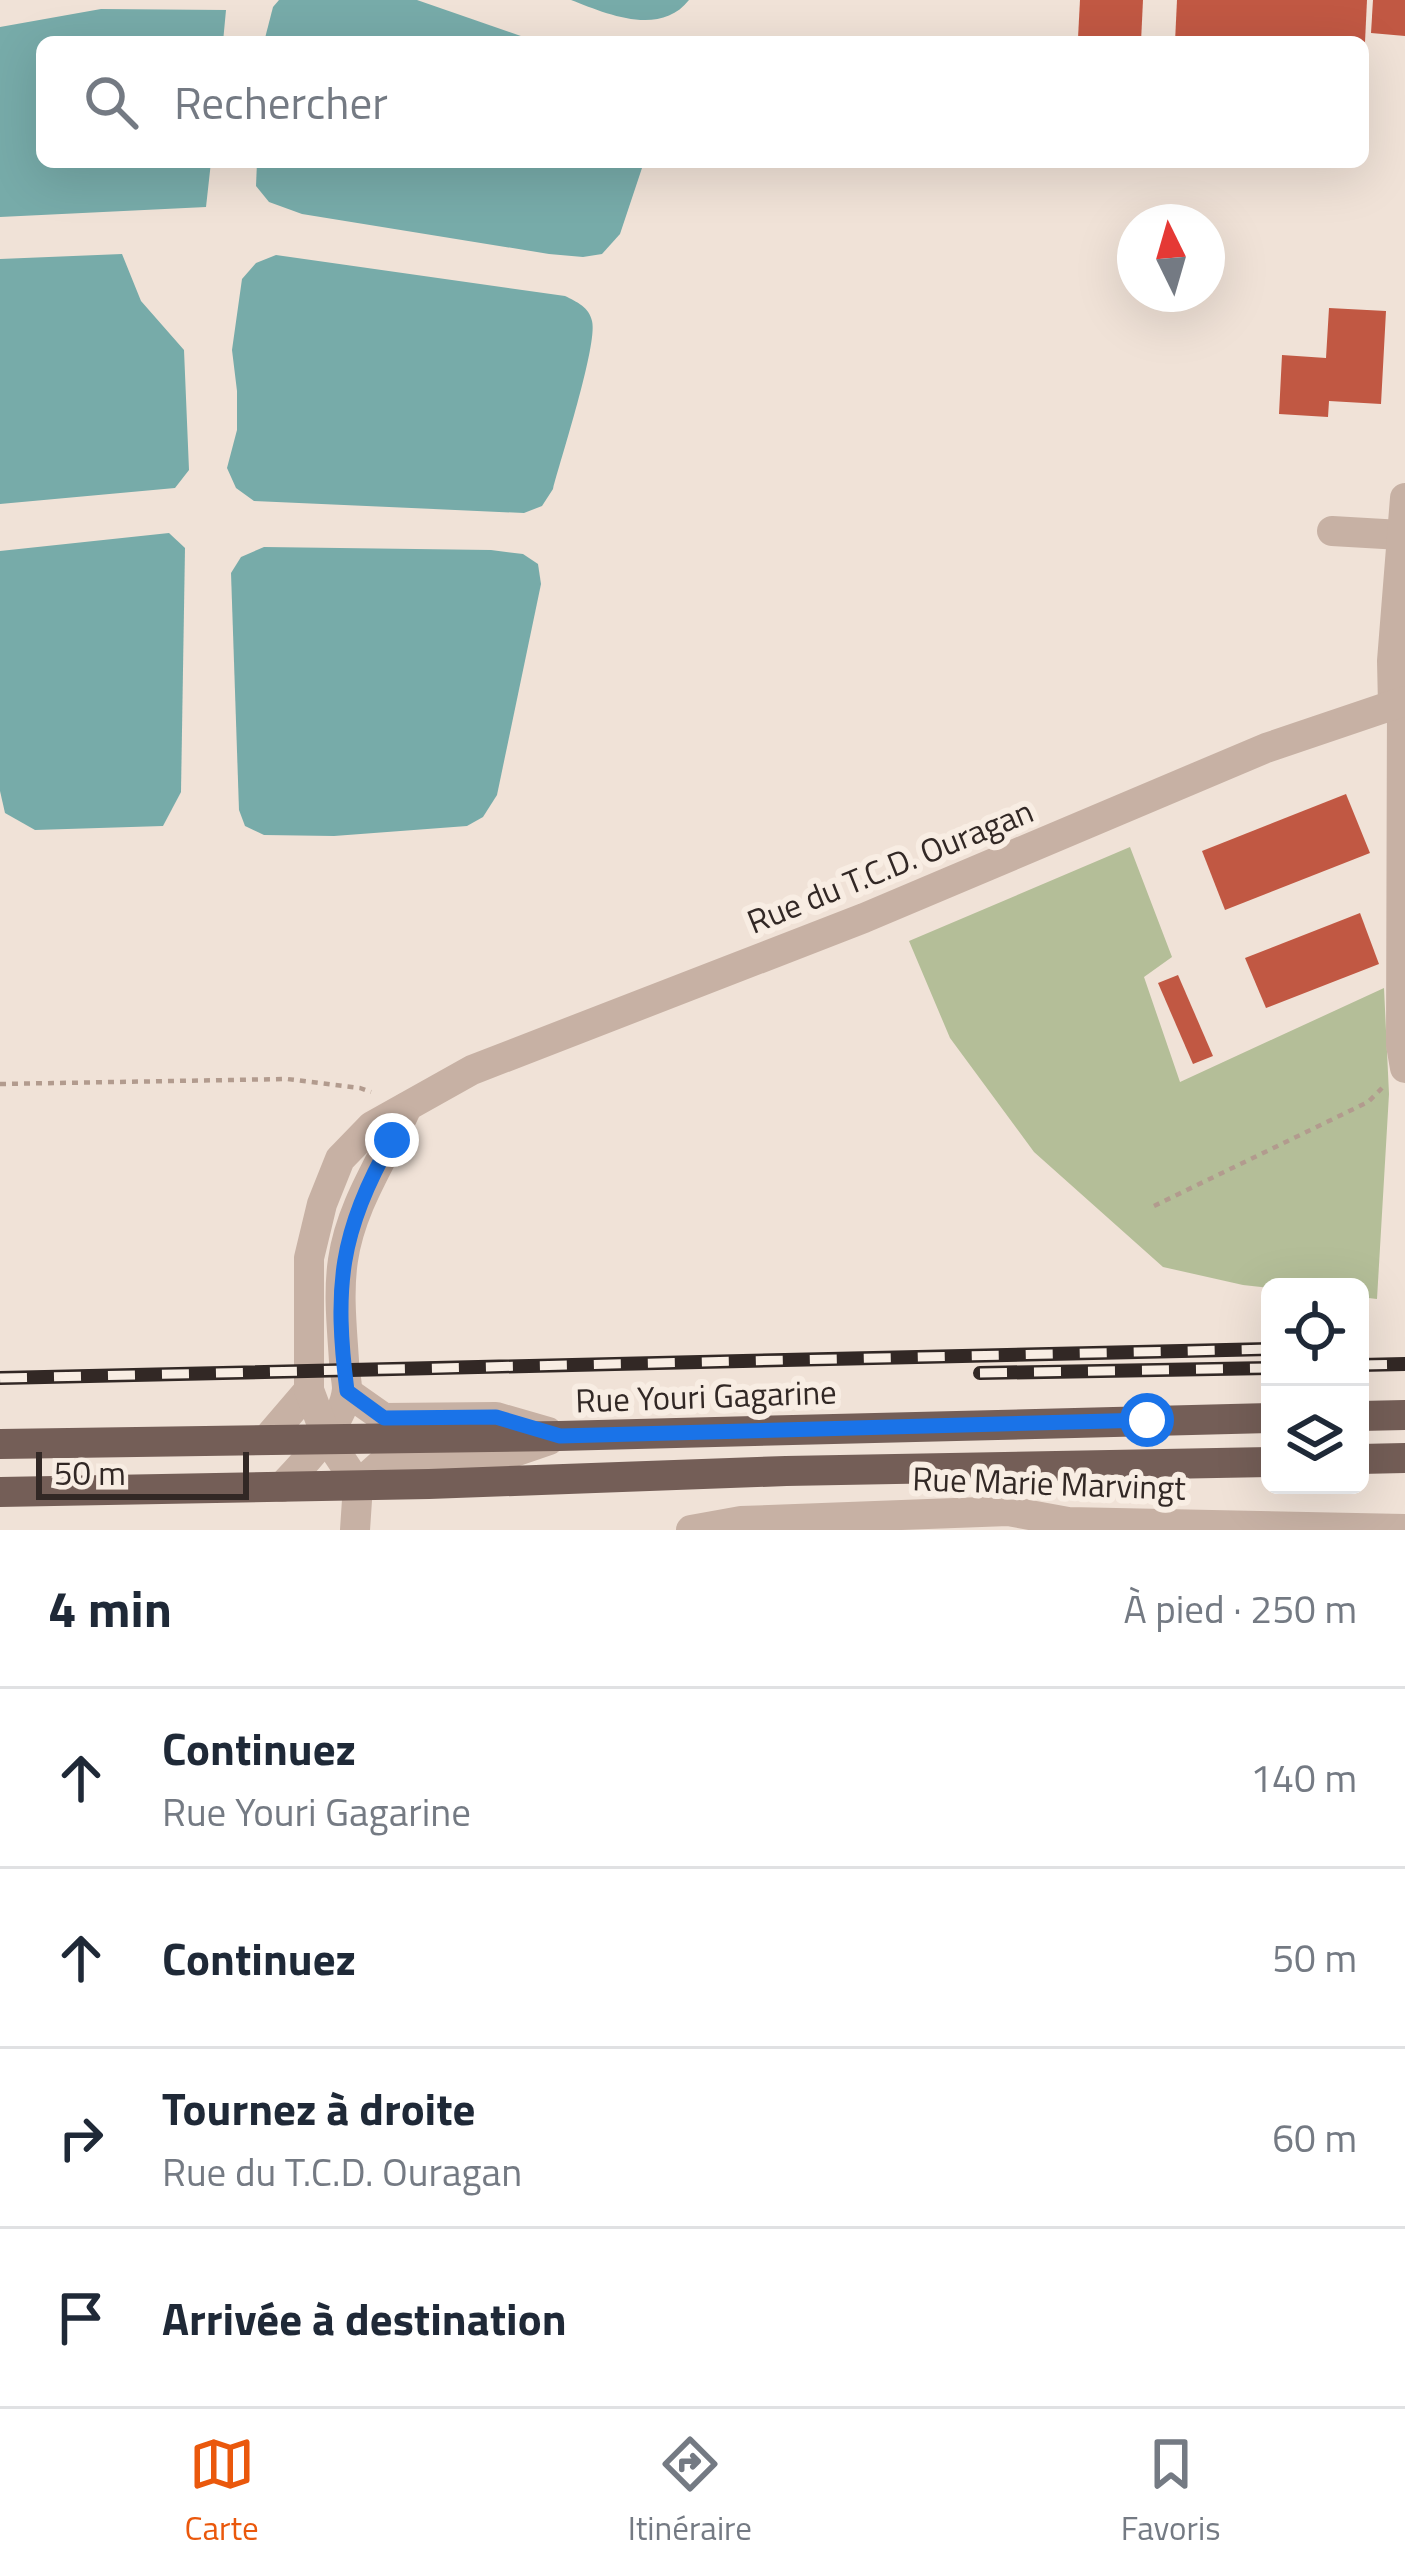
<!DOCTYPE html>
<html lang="fr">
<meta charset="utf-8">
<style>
:root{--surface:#fff;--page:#f6f6f7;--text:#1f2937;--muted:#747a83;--line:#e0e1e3;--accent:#ea580c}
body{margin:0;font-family:"Titillium Web",sans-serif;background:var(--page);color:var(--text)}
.controls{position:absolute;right:36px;bottom:36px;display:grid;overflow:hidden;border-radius:18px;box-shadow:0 12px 48px #0002}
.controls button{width:108px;height:108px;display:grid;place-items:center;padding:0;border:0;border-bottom:3px solid var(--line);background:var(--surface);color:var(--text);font:60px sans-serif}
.compass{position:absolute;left:1117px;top:204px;width:108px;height:108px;border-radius:50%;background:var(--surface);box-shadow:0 12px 48px #0002;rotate:355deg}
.scale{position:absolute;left:36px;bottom:30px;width:213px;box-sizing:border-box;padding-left:12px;border:6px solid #322825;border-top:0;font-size:33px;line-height:42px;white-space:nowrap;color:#322825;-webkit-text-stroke:9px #f8ede3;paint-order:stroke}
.stop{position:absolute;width:36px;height:36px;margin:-27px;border:9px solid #1a73e8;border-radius:50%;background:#fff}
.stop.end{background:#1a73e8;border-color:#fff;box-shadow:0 3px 12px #0008}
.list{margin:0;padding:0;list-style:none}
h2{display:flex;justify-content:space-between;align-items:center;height:156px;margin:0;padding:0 48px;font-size:51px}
h2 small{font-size:39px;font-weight:400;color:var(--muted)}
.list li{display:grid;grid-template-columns:78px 1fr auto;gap:36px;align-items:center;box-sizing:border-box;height:180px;padding:0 48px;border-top:3px solid var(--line)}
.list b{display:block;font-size:45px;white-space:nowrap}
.list p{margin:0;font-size:39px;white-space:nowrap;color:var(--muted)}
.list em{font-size:39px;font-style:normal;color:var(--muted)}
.icon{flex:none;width:66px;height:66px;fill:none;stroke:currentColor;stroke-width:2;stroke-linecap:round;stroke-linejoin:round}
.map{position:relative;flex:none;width:1405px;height:1530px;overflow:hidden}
.search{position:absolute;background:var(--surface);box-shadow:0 12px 48px #0002;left:36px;right:36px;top:36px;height:132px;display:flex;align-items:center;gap:30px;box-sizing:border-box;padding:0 42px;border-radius:18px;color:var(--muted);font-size:45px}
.sheet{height:876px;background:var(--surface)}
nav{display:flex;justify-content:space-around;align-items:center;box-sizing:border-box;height:168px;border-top:3px solid var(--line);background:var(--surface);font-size:33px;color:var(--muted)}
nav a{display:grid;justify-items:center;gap:6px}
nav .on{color:var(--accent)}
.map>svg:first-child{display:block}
</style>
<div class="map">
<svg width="1405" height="1530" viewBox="0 0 1405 1530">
<rect width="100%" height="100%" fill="#f0e2d7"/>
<path fill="#b4be98" d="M1130 847 1172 957 1144 977 1180 1082 1384 988 1389 1094 1377 1299 1360 1297V1287L1270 1288 1243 1285 1163 1267 1034 1152 950 1038 909 941Z"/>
<g fill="#77aba9">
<path d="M279 0H417L538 42H264L273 7Z"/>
<path d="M571 0H689C660 37 607 14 571 0Z"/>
<path d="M101 9 226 10 223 42H42V162H211L206 207 0 217V27Z"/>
<path d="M257 162H644L620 234 602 254 583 257 549 254 302 214 269 202 256 186Z"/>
<path d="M122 254 141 301 184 350 189 470 175 488 0 504V259Z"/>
<path d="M276 255 565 296C577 302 589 307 592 321 598 344 561 458 553 489L542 506 524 513 254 501 236 488 227 468 237 430V391L232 350 242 279 256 263Z"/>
<path d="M169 533 185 548 181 792 163 826 35 830 5 813 0 791V551Z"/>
<path d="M264 547 491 550 523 554 538 564 541 584 497 795 483 817 467 826 334 836 264 835 245 826 239 810 231 573 241 557Z"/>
</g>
<g fill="#c15843">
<path d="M1080 0H1143L1141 42 1078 38Z"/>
<path d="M1177 0H1367L1365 42H1175Z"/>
<path d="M1373 0H1405V36L1371 33Z"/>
<path d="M1329 308 1386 311 1381 404 1329 401 1328 417 1279 414 1282 355 1326 358Z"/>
<path d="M1346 794 1370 853 1225 910 1202 851Z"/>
<path d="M1360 913 1379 964 1266 1008 1245 958Z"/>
<path d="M1178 975 1213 1056 1193 1064 1158 983Z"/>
</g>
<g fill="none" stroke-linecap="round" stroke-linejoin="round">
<g stroke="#b29b8e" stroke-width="4.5" stroke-dasharray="6 6" stroke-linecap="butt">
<path d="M0 1084 287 1079 360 1088 371 1092"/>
<path d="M1154 1206 1368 1102 1382 1088"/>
</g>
<g stroke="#c7b1a4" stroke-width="30">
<path d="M1332 531 1401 535"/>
<path d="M1402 701 1401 1045 1405 1068"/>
<path d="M1393 705 1392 661 1405 498"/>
<path d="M347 1392 384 1418 496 1417 548 1432"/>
<path d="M267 1439 309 1390"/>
<path d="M358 1485 386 1460 497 1458 549 1440"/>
<path d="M282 1487C304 1463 344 1423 347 1389 347 1380 344 1370 344 1361 342 1328 338 1293 343 1260 351 1204 385 1157 407 1107"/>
<path d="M355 1530 358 1485 327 1438 309 1390V1258L322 1204 340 1159 372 1126 472 1070 864 918 1266 748 1405 701"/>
<path d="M691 1530 741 1521 1008 1511 1068 1522 1405 1529"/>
</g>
<g stroke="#745e57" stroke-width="30">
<path d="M1360 1416 1405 1415"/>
<path d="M0 1444 559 1436 1270 1418"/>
<path d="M1360 1459 1405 1458"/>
<path d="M0 1492 429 1484 786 1471 1270 1462"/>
</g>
<g stroke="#322825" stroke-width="14">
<g id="rail">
<path d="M1360 1365 1405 1364"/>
<path d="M980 1373 1270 1368"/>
<path d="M0 1378 1270 1349"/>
</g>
</g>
<use href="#rail" stroke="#f8ede3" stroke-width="9" stroke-dasharray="27" stroke-linecap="butt"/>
</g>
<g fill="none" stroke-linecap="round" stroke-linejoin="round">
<path stroke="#1a73e8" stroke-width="15" d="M392 1140C339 1231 334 1289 347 1391L384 1418 496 1417 560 1436 1147 1420"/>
</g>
<g text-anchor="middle" stroke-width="12" stroke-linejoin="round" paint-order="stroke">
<g font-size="33" fill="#322825" stroke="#f8ede3">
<text transform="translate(890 866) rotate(-22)" y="12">Rue du T.C.D. Ouragan</text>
<text transform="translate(706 1396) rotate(-2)" y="12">Rue Youri Gagarine</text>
<text transform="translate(1049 1483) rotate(2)" y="12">Rue Marie Marvingt</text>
</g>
</g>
</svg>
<div class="controls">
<button><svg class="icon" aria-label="locate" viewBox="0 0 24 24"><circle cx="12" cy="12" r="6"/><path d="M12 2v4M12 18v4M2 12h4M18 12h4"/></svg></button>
<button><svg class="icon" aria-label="layers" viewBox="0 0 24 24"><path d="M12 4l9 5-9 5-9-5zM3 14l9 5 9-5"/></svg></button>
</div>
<svg class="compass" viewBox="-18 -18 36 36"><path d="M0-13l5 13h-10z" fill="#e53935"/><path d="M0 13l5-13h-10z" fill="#747a83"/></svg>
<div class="scale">50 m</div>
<div class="stop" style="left:1147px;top:1420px"></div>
<div class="stop end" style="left:392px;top:1140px"></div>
<div class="search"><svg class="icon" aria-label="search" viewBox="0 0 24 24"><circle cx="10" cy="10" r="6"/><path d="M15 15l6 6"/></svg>Rechercher</div>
</div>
<section class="sheet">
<h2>4 min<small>À pied · 250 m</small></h2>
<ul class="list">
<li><svg class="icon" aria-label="ahead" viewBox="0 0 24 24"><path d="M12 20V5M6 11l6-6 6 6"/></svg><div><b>Continuez</b><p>Rue Youri Gagarine</p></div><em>140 m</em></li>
<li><svg class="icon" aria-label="ahead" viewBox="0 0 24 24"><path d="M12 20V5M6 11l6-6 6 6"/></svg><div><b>Continuez</b></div><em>50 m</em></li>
<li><svg class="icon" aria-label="right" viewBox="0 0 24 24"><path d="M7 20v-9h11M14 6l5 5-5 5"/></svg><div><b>Tournez à droite</b><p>Rue du T.C.D. Ouragan</p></div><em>60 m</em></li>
<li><svg class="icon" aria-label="arrive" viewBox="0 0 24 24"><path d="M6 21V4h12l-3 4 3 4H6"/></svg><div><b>Arrivée à destination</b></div></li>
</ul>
</section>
<nav>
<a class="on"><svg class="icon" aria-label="map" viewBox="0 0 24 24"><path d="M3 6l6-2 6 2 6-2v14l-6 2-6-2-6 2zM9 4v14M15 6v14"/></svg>Carte</a>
<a><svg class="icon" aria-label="directions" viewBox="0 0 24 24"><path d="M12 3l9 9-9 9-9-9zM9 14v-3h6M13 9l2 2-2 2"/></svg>Itinéraire</a>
<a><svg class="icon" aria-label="saved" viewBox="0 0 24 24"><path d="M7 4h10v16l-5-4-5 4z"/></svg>Favoris</a>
</nav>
